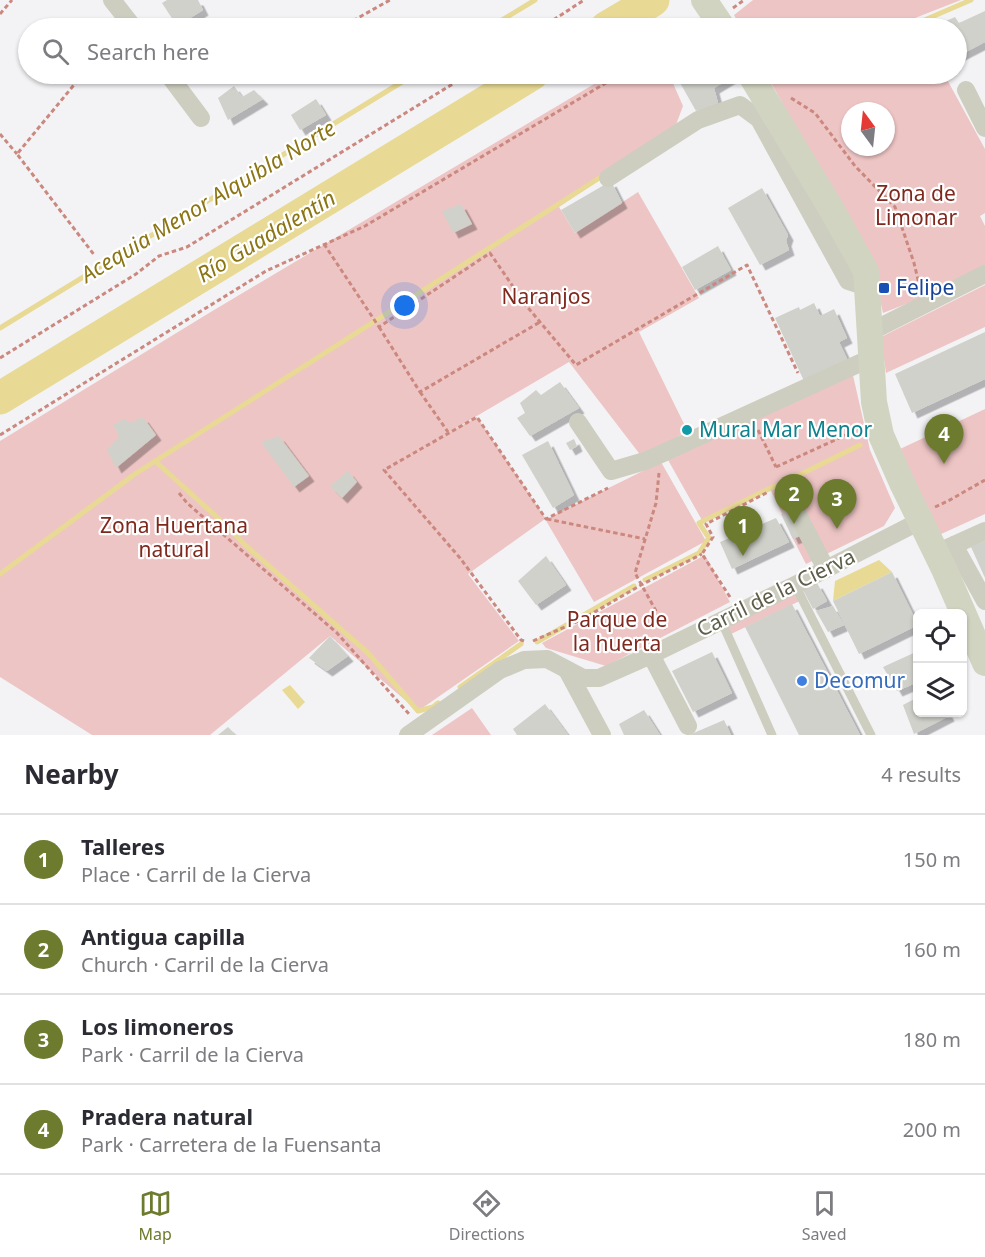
<!DOCTYPE html>
<meta charset="utf-8">
<style>
:root{--surface:#fff;--page:#f7f7f7;--text:#2b2b33;--muted:#7c7c81;--line:#e1e1e2;--accent:#6c7b2d}
body{margin:0;font-family:"Noto Sans",sans-serif;background:var(--page);color:var(--text)}
.controls{position:absolute;right:18px;bottom:18px;display:grid;overflow:hidden;border-radius:9px;box-shadow:0 2px 4px #0004}
.controls button{width:54px;height:54px;display:grid;place-items:center;padding:0;border:0;border-bottom:2px solid var(--line);background:var(--surface);color:var(--text);font:30px sans-serif}
.compass{position:absolute;left:841px;top:102px;width:54px;height:54px;border-radius:50%;background:var(--surface);box-shadow:0 2px 4px #0004;rotate:345deg}
.you{position:absolute;left:405px;top:306px;width:21px;height:21px;margin:-15px;border:4px solid #fff;border-radius:50%;background:#1a73e8;box-shadow:0 0 0 9px #1a73e833}
.badge{display:grid;place-items:center;width:39px;height:39px;border-radius:50%;background:var(--accent);color:#fff;font-size:20px;font-weight:700}
.pin{position:absolute;translate:-50% -50px;filter:drop-shadow(0 2px 3px #0008)}
.pin::after{content:'';position:absolute;top:32px;width:21px;height:18px;background:inherit;clip-path:polygon(0 0,100% 0,50% 100%)}
.list{margin:0;padding:0;list-style:none}
h2{display:flex;justify-content:space-between;align-items:center;height:78px;margin:0;padding:0 24px;font-size:26px}
h2 small{font-size:20px;font-weight:400;color:var(--muted)}
.list li{display:grid;grid-template-columns:39px 1fr auto;gap:18px;align-items:center;box-sizing:border-box;height:90px;padding:0 24px;border-top:2px solid var(--line)}
.list b{display:block;font-size:22px;white-space:nowrap}
.list p{margin:0;font-size:20px;white-space:nowrap;color:var(--muted)}
.list em{font-size:20px;font-style:normal;color:var(--muted)}
.icon{flex:none;width:33px;height:33px;fill:none;stroke:currentColor;stroke-width:2;stroke-linecap:round;stroke-linejoin:round}
.map{position:relative;flex:none;width:985px;height:735px;overflow:hidden}
.search{position:absolute;background:var(--surface);box-shadow:0 2px 4px #0004;left:18px;right:18px;top:18px;height:66px;display:flex;align-items:center;gap:15px;box-sizing:border-box;padding:0 21px;border-radius:33px;color:var(--muted);font-size:22px}
.sheet{height:438px;background:var(--surface)}
nav{display:flex;justify-content:space-around;align-items:center;box-sizing:border-box;height:84px;border-top:2px solid var(--line);background:var(--surface);font-size:16px;color:var(--muted)}
nav a{display:grid;justify-items:center;gap:3px}
nav .on{color:var(--accent)}
.map>svg:first-child{display:block}
</style>
<div class="map">
<svg width="985" height="735" viewBox="0 0 985 735">
<defs>
<filter id="shadow"><feDropShadow dx="5.5" dy="5.5" stdDeviation="0" flood-color="#0004"/></filter>
</defs>
<rect width="100%" height="100%" fill="#f3f3f5"/>
<g fill="#eec5c5" fill-rule="evenodd">
<path d="M753 0H961L915 18 920 28H741L734 15Z"/>
<path d="M611 74H669L683 106 674 130 559 207 575 233 638 192 699 298 639 332 687 430 645 461 569 362 446 434 477 417 546 519 661 462 706 541 594 602 545 519 468 574 519 641 418 711 330 636 210 735H92L0 677V441L209 313Z"/>
<path d="M766 74H944L985 149V213L980 216 985 226V273L883 313 871 260ZM850 111H886V147H850Z"/>
<path d="M985 285V327L886 373 881 337Z"/>
<path d="M852 371 870 450 895 508 884 526 806 564 790 533 791 532 770 489 703 522 668 460Z"/>
<path d="M985 409V514L939 535 900 449Z"/>
<path d="M705 555 730 602 606 666 546 648 542 643Z"/>
<path d="M803 590 806 598 731 634 728 627Z"/>
<path d="M472 708 491 735H432Z"/>
</g>
<g fill="#e8d995">
<path d="M879 560 892 572 833 601 835 581Z"/>
<path d="M290 685 305 702 298 709 282 690Z"/>
</g>
<g fill="none" stroke-linecap="round" stroke-linejoin="round">
<g stroke="#e8d995" stroke-width="5">
<path d="M489 28 535 0"/>
<path d="M906 28 971 0"/>
<path d="M783 82 803 74"/>
<path d="M0 328 415 74"/>
<path d="M155 461 230 529 244 544 368 653 418 711 433 707 438 703"/>
<path d="M785 482 860 445"/>
<path d="M0 574 135 474 604 175"/>
<path d="M645 580 699 553 709 538 699 523 777 485"/>
<path d="M537 642 634 586"/>
<path d="M460 687 521 644"/>
</g>
<g stroke="#e8d995" stroke-width="33">
<path d="M606 28 653 0"/>
<path d="M0 398 532 74"/>
</g>
</g>
<g fill="#d0d1ca" filter="url(#shadow)">
<path d="M167 0H198L203 10 177 26 162 3Z"/>
<path d="M985 11V42L956 57V28H941L939 24 955 17 959 23Z"/>
<path d="M675 74H733L734 76 714 88 718 103 696 111Z"/>
<path d="M234 86 242 97 254 90 263 99 228 120 218 98Z"/>
<path d="M316 99 326 115 300 130 291 115Z"/>
<path d="M611 181 622 203 575 233 561 210Z"/>
<path d="M762 188 788 235 786 241 789 250 760 265 728 208Z"/>
<path d="M461 204 472 224 453 233 442 211Z"/>
<path d="M718 246 731 270 695 290 682 267Z"/>
<path d="M814 303 820 316 834 309 847 338 839 342 848 361 804 381 775 318 799 307 800 310Z"/>
<path d="M985 332V379L912 413 895 374Z"/>
<path d="M560 382 579 408 530 436 517 418 525 413 520 403 536 390 541 395Z"/>
<path d="M143 417 156 435 116 468 107 450 119 436 113 425 124 419 131 423Z"/>
<path d="M279 436 309 476 294 487 261 442Z"/>
<path d="M574 439 577 446 570 450 566 443Z"/>
<path d="M548 441 574 495 553 508 522 455Z"/>
<path d="M348 471 357 482 342 498 330 486Z"/>
<path d="M795 509 807 533 793 539 781 514Z"/>
<path d="M776 518 789 542 732 569 720 542Z"/>
<path d="M985 541V578L971 547Z"/>
<path d="M546 556 566 585 536 605 518 581Z"/>
<path d="M892 572 918 625 859 654 833 601Z"/>
<path d="M817 583 827 601 813 609 803 590Z"/>
<path d="M792 604 860 735H799L745 627Z"/>
<path d="M833 606 844 625 828 632 816 611Z"/>
<path d="M330 636 348 656 327 671 309 658Z"/>
<path d="M918 651V682L897 691 883 667Z"/>
<path d="M712 652 732 693 693 712 672 671Z"/>
<path d="M918 697V712H947L949 716 914 734 903 705Z"/>
<path d="M545 704 568 735H517L513 729Z"/>
<path d="M644 710 660 735H624L619 724Z"/>
<path d="M724 720 731 735H689Z"/>
<path d="M228 727 236 735H218Z"/>
</g>
<g fill="none" stroke-linecap="round" stroke-linejoin="round">
<g stroke="#cb887f" stroke-width="3" stroke-dasharray="4.5 3" stroke-linecap="butt">
<path d="M733 8 744 0"/>
<path d="M0 14 12 0"/>
<path d="M340 28 390 0"/>
<path d="M541 28 584 0"/>
<path d="M83 74 17 154 95 256"/>
<path d="M791 98 815 113 855 166 895 207 914 263 920 288"/>
<path d="M0 134 17 154"/>
<path d="M324 244 379 327 490 253 525 304 576 365 747 265 798 373"/>
<path d="M379 327 420 392 540 322"/>
<path d="M0 358 136 274 159 256 187 247 469 74"/>
<path d="M420 392 448 432"/>
<path d="M758 430 776 467"/>
<path d="M0 435 266 271 365 226 621 74"/>
<path d="M776 467 859 429"/>
<path d="M659 473 656 503 635 573 666 629"/>
<path d="M179 493 187 503 337 633 409 714"/>
<path d="M935 507 948 501 985 480"/>
<path d="M547 519 645 539"/>
<path d="M730 597 702 554 713 537 706 524 768 492"/>
<path d="M524 641 521 640 460 558 384 470 477 417 546 519 608 488"/>
<path d="M533 641 581 620 641 585 702 554"/>
</g>
<g stroke="#cdcebf" stroke-width="9">
<path d="M795 585 871 735"/>
<path d="M721 620 772 735"/>
</g>
<g stroke="#cdcebf" stroke-width="18">
<path d="M112 0 134 28"/>
<path d="M168 74 201 118"/>
<path d="M966 90 985 128"/>
<path d="M608 178 698 120 740 105 759 119 848 281 867 287"/>
<path d="M870 332 985 274"/>
<path d="M578 422 611 471 645 461 661 454 871 358"/>
<path d="M784 488 826 569"/>
<path d="M954 545 985 601"/>
<path d="M943 550 985 531"/>
<path d="M651 655 688 726"/>
<path d="M567 670 602 735"/>
<path d="M408 735 500 670 524 660 547 659 583 678H599L651 655 795 585 920 521"/>
</g>
<path stroke="#d2d4c2" stroke-width="26" d="M750 74 832 210 866 271 874 402 881 435 902 483 944 569 985 663"/>
<path stroke="#d2d4c2" stroke-width="26" d="M704 0 723 28"/>
</g>
<rect fill="#1a4fb4" stroke="#fff" stroke-width="2" x="878" y="282" width="12" height="12" rx="3"/>
<circle fill="#0f9aa8" stroke="#fff" stroke-width="2" cx="687" cy="430" r="6"/>
<circle fill="#3f7fe0" stroke="#fff" stroke-width="2" cx="802" cy="681" r="6"/>
<g text-anchor="middle" stroke-width="4.5" stroke-linejoin="round" paint-order="stroke">
<g font-size="21" fill="#7f281d" stroke="#fff">
<text x="916" y="201">Zona de<tspan x="916" dy="24">Limonar</tspan></text>
<text x="546" y="304">Naranjos</text>
<text x="174" y="533">Zona Huertana<tspan x="174" dy="24">natural</tspan></text>
<text x="617" y="627">Parque de<tspan x="617" dy="24">la huerta</tspan></text>
</g>
<g font-size="21" fill="#164399" stroke="#fff" text-anchor="start">
<text x="896" y="295">Felipe</text>
</g>
<g font-size="21" fill="#0d838f" stroke="#fff" text-anchor="start">
<text x="699" y="437">Mural Mar Menor</text>
</g>
<g font-size="21" fill="#5e5f4b" stroke="#fff">
<text transform="translate(776 593) rotate(-26)" y="7">Carril de la Cierva</text>
</g>
<g font-size="21" fill="#366cbe" stroke="#fff" text-anchor="start">
<text x="814" y="688">Decomur</text>
</g>
<g font-size="22" font-style="italic" fill="#8b7514" stroke="#fff">
<text transform="translate(208 201) rotate(-31)" y="8">Acequia Menor Alquibla Norte</text>
<text transform="translate(266 236) rotate(-31)" y="8">Río Guadalentín</text>
</g>
</g>
</svg>
<div class="controls">
<button><svg class="icon" aria-label="locate" viewBox="0 0 24 24"><circle cx="12" cy="12" r="6"/><path d="M12 2v4M12 18v4M2 12h4M18 12h4"/></svg></button>
<button><svg class="icon" aria-label="layers" viewBox="0 0 24 24"><path d="M12 4l9 5-9 5-9-5zM3 14l9 5 9-5"/></svg></button>
</div>
<svg class="compass" viewBox="-18 -18 36 36"><path d="M0-13l5 13h-10z" fill="#e53935"/><path d="M0 13l5-13h-10z" fill="#7c7c81"/></svg>
<div class="you"></div>
<div class="pin badge" style="left:743px;top:556px">1</div>
<div class="pin badge" style="left:794px;top:524px">2</div>
<div class="pin badge" style="left:837px;top:529px">3</div>
<div class="pin badge" style="left:944px;top:464px">4</div>
<div class="search"><svg class="icon" aria-label="search" viewBox="0 0 24 24"><circle cx="10" cy="10" r="6"/><path d="M15 15l6 6"/></svg>Search here</div>
</div>
<section class="sheet">
<h2>Nearby<small>4 results</small></h2>
<ul class="list">
<li><span class="badge">1</span><div><b>Talleres</b><p>Place · Carril de la Cierva</p></div><em>150 m</em></li>
<li><span class="badge">2</span><div><b>Antigua capilla</b><p>Church · Carril de la Cierva</p></div><em>160 m</em></li>
<li><span class="badge">3</span><div><b>Los limoneros</b><p>Park · Carril de la Cierva</p></div><em>180 m</em></li>
<li><span class="badge">4</span><div><b>Pradera natural</b><p>Park · Carretera de la Fuensanta</p></div><em>200 m</em></li>
</ul>
</section>
<nav>
<a class="on"><svg class="icon" aria-label="map" viewBox="0 0 24 24"><path d="M3 6l6-2 6 2 6-2v14l-6 2-6-2-6 2zM9 4v14M15 6v14"/></svg>Map</a>
<a><svg class="icon" aria-label="directions" viewBox="0 0 24 24"><path d="M12 3l9 9-9 9-9-9zM9 14v-3h6M13 9l2 2-2 2"/></svg>Directions</a>
<a><svg class="icon" aria-label="saved" viewBox="0 0 24 24"><path d="M7 4h10v16l-5-4-5 4z"/></svg>Saved</a>
</nav>
